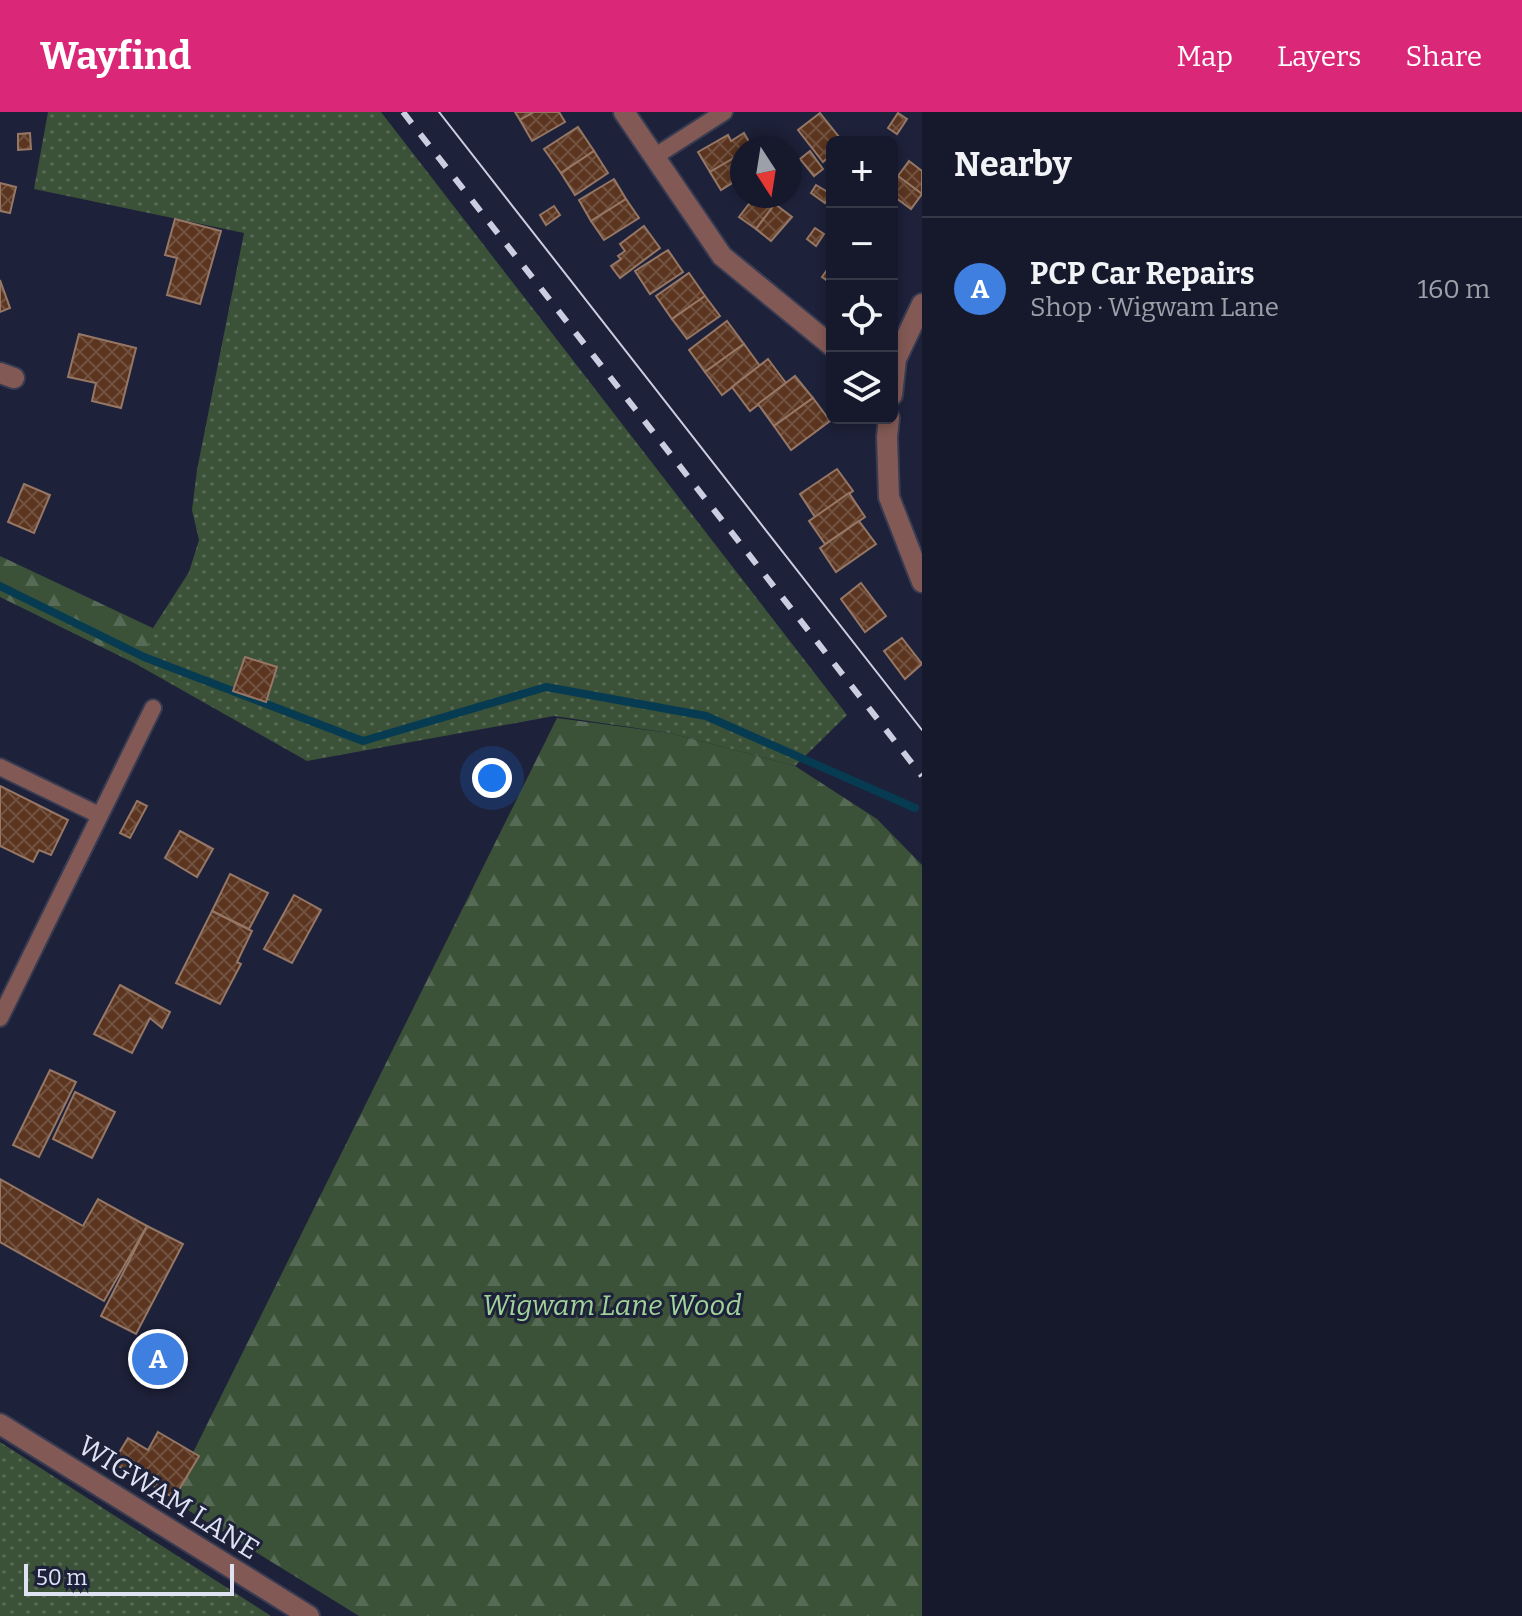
<!DOCTYPE html>
<meta charset="utf-8">
<style>
:root{--surface:#16192b;--page:#232637;--text:#f1f3f6;--muted:#9ea0a9;--line:#353847;--accent:#db2777}
body{margin:0;font-family:Bitter,serif;background:var(--page);color:var(--text)}
.controls{position:absolute;right:24px;top:24px;display:grid;overflow:hidden;border-radius:12px;box-shadow:0 4px 12px #0003}
.controls button{width:72px;height:72px;display:grid;place-items:center;padding:0;border:0;border-bottom:2px solid var(--line);background:var(--surface);color:var(--text);font:40px sans-serif}
.compass{position:absolute;left:730px;top:24px;width:72px;height:72px;border-radius:50%;background:var(--surface);box-shadow:0 4px 12px #0003;rotate:168deg}
.scale{position:absolute;left:24px;bottom:20px;width:210px;box-sizing:border-box;padding-left:8px;border:4px solid #dfe2f3;border-top:0;font-size:22px;line-height:28px;white-space:nowrap;color:#dfe2f3;-webkit-text-stroke:6px #1d2139;paint-order:stroke}
.you{position:absolute;left:492px;top:666px;width:28px;height:28px;margin:-20px;border:6px solid #fff;border-radius:50%;background:#1a73e8;box-shadow:0 0 0 12px #1a73e833}
.badge{display:grid;place-items:center;width:52px;height:52px;border-radius:50%;background:var(--accent);color:#fff;font-size:26px;font-weight:700}
.pin{position:absolute;translate:-50% -50%;border:4px solid #fff;box-shadow:0 2px 8px #0006}
.list{margin:0;padding:0;list-style:none}
h2{display:flex;justify-content:space-between;align-items:center;height:104px;margin:0;padding:0 32px;font-size:34px}
h2 small{font-size:26px;font-weight:400;color:var(--muted)}
.list li{display:grid;grid-template-columns:52px 1fr auto;gap:24px;align-items:center;box-sizing:border-box;height:144px;padding:0 32px;border-top:2px solid var(--line)}
.list b{display:block;font-size:30px;white-space:nowrap}
.list p{margin:0;font-size:26px;white-space:nowrap;color:var(--muted)}
.list em{font-size:26px;font-style:normal;color:var(--muted)}
.icon{flex:none;width:44px;height:44px;fill:none;stroke:currentColor;stroke-width:2;stroke-linecap:round;stroke-linejoin:round}
.map{position:relative;flex:none;width:922px;height:1504px;overflow:hidden}
header{display:flex;align-items:center;gap:48px;box-sizing:border-box;height:112px;padding:0 40px;background:var(--accent);color:#fff}
header strong{font-size:38px}
nav{display:flex;gap:44px;margin-inline-start:auto;font-size:28px}
main{display:flex}
aside{flex:1;background:var(--surface)}
.map>svg:first-child{display:block}
</style>
<header>
<strong>Wayfind</strong>
<nav><a>Map</a><a>Layers</a><a>Share</a></nav>
</header>
<main>
<div class="map">
<svg width="922" height="1504" viewBox="0 0 922 1504">
<defs>
<pattern id="grass-dots" width="8" height="8" patternUnits="userSpaceOnUse" patternTransform="scale(2)"><rect width="8" height="8" fill="#3b5138"/><path d="M2 2h.1M6 6h.1" fill="none" stroke="#576a55" stroke-width="1.8" stroke-linecap="round"/></pattern>
<pattern id="forest-firs" width="22" height="20" patternUnits="userSpaceOnUse" patternTransform="scale(2)"><rect width="22" height="20" fill="#3b5138"/><path d="M5 1l3.5 6h-7zM16 11l3.5 6h-7z" fill="#576a55"/></pattern>
<pattern id="building-cross-hatch" width="8" height="8" patternUnits="userSpaceOnUse" patternTransform="scale(2)"><rect width="8" height="8" fill="#5b351f"/><path d="M0 0l8 8M0 8l8-8" fill="none" stroke="#725240"/></pattern>
</defs>
<rect width="100%" height="100%" fill="#1d2139"/>
<g fill="url(#grass-dots)">
<path d="M48 0H381L847 603 795 654 670 621 554 604 307 649 136 552 153 516 189 460 199 428 192 398 197 358 244 121 34 77Z"/>
<path d="M0 1330 271 1504H0Z"/>
</g>
<g fill="url(#forest-firs)">
<path d="M0 444 157 518 136 552 0 485Z"/>
<path d="M557 606 670 621 795 654 877 707 922 753V1504H359L170 1387Z"/>
</g>
<g fill="none" stroke-linecap="round" stroke-linejoin="round">
<path stroke="#063b51" stroke-width="8" d="M0 474 144 545 363 629 546 575 706 604 915 696"/>
</g>
<g fill="url(#building-cross-hatch)" stroke="#967766" stroke-width="2">
<path d="M515 0H534L520 8Z"/>
<path d="M534 0H559L565 10 532 29 520 8Z"/>
<path d="M820 1 843 30H832V42L823 50 798 18Z"/>
<path d="M898 1 907 7 897 22 888 16Z"/>
<path d="M578 15 594 39 561 61 544 37Z"/>
<path d="M30 21 31 37 18 38V22Z"/>
<path d="M744 21 752 35 742 36V41L710 60 698 40 728 23 731 29Z"/>
<path d="M594 39 608 61 575 83 561 61Z"/>
<path d="M810 39 823 57 814 64 800 47Z"/>
<path d="M739 43 742 47V65L721 78 710 60Z"/>
<path d="M909 49 922 59V82L898 64Z"/>
<path d="M898 64 922 82 911 97 892 83V72Z"/>
<path d="M614 67 626 87 591 109 579 88Z"/>
<path d="M0 71 16 75 10 101 0 99Z"/>
<path d="M816 73 831 82 825 91 811 81Z"/>
<path d="M755 84H764L775 92 756 117 739 105Z"/>
<path d="M626 87 639 106 604 128 591 109Z"/>
<path d="M775 92 792 105 771 129 756 117Z"/>
<path d="M554 94 560 103 546 113 540 103Z"/>
<path d="M175 107 221 119 200 192 167 183 177 146 165 143Z"/>
<path d="M644 114 660 136 620 166 611 154 621 147 618 144 625 139 620 132Z"/>
<path d="M815 116 824 122 816 134 807 127Z"/>
<path d="M668 138 683 160 650 182 635 159Z"/>
<path d="M832 151V172L822 165Z"/>
<path d="M689 161 705 184 672 207 656 184Z"/>
<path d="M0 168 10 196 0 200Z"/>
<path d="M705 184 720 204 687 227 672 207Z"/>
<path d="M727 209 744 232 705 260 689 238Z"/>
<path d="M79 222 136 236 121 296 92 289 96 271 68 265Z"/>
<path d="M744 232 760 254 722 283 705 260Z"/>
<path d="M768 247 786 271 750 299 732 275Z"/>
<path d="M795 264 813 286 774 314 758 292Z"/>
<path d="M813 286 830 309 791 338 774 314Z"/>
<path d="M837 357 853 379 815 405 800 382Z"/>
<path d="M24 372 50 383 34 421 8 410Z"/>
<path d="M849 381 865 405 825 432 809 409Z"/>
<path d="M859 409 876 432 836 460 820 436Z"/>
<path d="M861 471 886 504 865 520 841 487Z"/>
<path d="M902 526 922 552 905 567 884 539Z"/>
<path d="M245 545 277 555 266 590 233 579Z"/>
<path d="M0 674 68 708 51 743 39 738 33 750 0 734Z"/>
<path d="M137 689 147 694 130 726 120 721Z"/>
<path d="M180 719 213 737 197 765 165 746Z"/>
<path d="M230 762 268 781 249 817 212 799Z"/>
<path d="M294 783 321 798 292 851 264 837Z"/>
<path d="M212 799 252 819 237 850 241 852 220 892 176 871Z"/>
<path d="M120 873 170 900 162 916 150 906 132 941 94 922Z"/>
<path d="M50 958 76 970 39 1045 13 1033Z"/>
<path d="M75 980 115 1000 92 1046 53 1027Z"/>
<path d="M0 1067 83 1114 98 1087 147 1114 104 1189 0 1130Z"/>
<path d="M147 1114 183 1132 136 1222 101 1204Z"/>
<path d="M158 1320 199 1344 174 1386 113 1351 128 1326 148 1338Z"/>
</g>
<g fill="none" stroke-linecap="round" stroke-linejoin="round">
<g stroke="#383c53" stroke-width="20">
<g id="service">
<path d="M654 45 724 0"/>
<path d="M0 655 99 703"/>
<path d="M0 906 153 596"/>
</g>
</g>
<g stroke="#383c53" stroke-width="24">
<g id="minor">
<path d="M624 0 722 144 832 234"/>
<path d="M0 261 14 266"/>
<path d="M892 283 896 247 922 192"/>
<path d="M889 306 887 325 889 385 922 470"/>
<path d="M0 1312 309 1504"/>
</g>
</g>
<use href="#service" stroke="#835955" stroke-width="16"/>
<use href="#minor" stroke="#835955" stroke-width="20"/>
<path stroke="#cbcee0" stroke-width="2" d="M439 0 922 618"/>
<path stroke="#cbcee0" stroke-width="6" stroke-dasharray="14 14" stroke-linecap="butt" d="M403 0 922 664"/>
</g>
<g text-anchor="middle" stroke-width="6" stroke-linejoin="round" paint-order="stroke">
<g font-size="28" font-style="italic" fill="#a0d39a" stroke="#1d2139">
<text x="612" y="1203">Wigwam Lane Wood</text>
</g>
<g font-size="28" fill="#dfe2f3" stroke="#1d2139">
<text transform="translate(169 1385) rotate(32)" y="10">WIGWAM LANE</text>
</g>
</g>
</svg>
<div class="controls">
<button>+</button>
<button>−</button>
<button><svg class="icon" aria-label="locate" viewBox="0 0 24 24"><circle cx="12" cy="12" r="6"/><path d="M12 2v4M12 18v4M2 12h4M18 12h4"/></svg></button>
<button><svg class="icon" aria-label="layers" viewBox="0 0 24 24"><path d="M12 4l9 5-9 5-9-5zM3 14l9 5 9-5"/></svg></button>
</div>
<svg class="compass" viewBox="-18 -18 36 36"><path d="M0-13l5 13h-10z" fill="#e53935"/><path d="M0 13l5-13h-10z" fill="#9ea0a9"/></svg>
<div class="scale">50 m</div>
<div class="you"></div>
<div class="pin badge" style="left:158px;top:1247px;background:#3f7fe0">A</div>
</div>
<aside>
<h2>Nearby<small></small></h2>
<ul class="list">
<li><span class="badge" style="background:#3f7fe0">A</span><div><b>PCP Car Repairs</b><p>Shop · Wigwam Lane</p></div><em>160 m</em></li>
</ul>
</aside>
</main>
